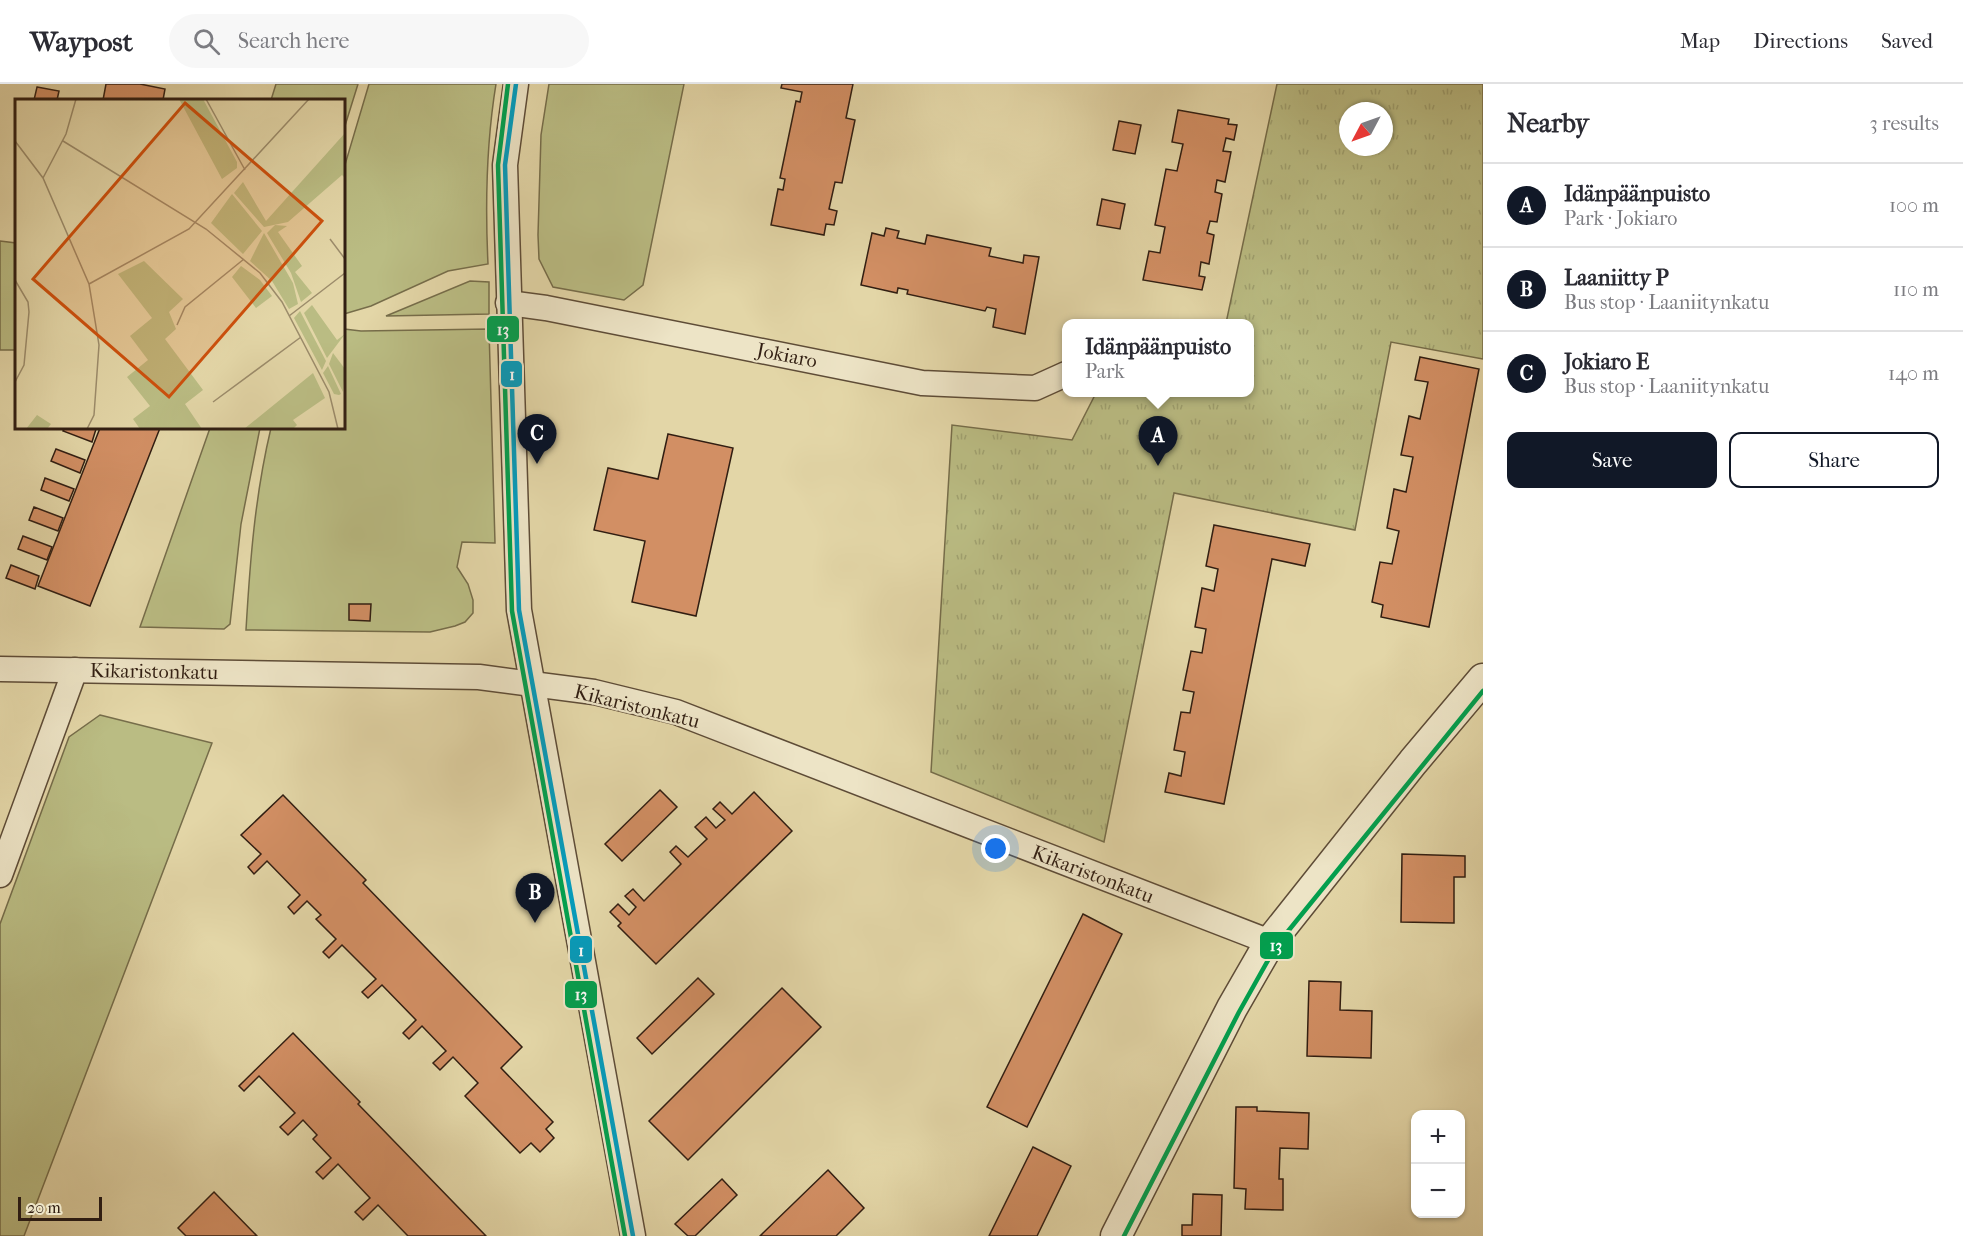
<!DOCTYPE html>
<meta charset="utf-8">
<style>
:root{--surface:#fff;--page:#f7f7f7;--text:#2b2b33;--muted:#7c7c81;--line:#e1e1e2;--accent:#111827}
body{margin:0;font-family:"IM FELL French Canon",serif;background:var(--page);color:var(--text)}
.controls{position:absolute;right:18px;bottom:18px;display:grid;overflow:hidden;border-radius:12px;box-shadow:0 2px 4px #0004}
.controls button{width:54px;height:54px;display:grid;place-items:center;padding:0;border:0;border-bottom:2px solid var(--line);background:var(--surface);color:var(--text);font:30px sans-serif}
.compass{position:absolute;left:1339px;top:18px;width:54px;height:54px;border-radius:50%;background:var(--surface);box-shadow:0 2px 4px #0004;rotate:229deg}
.scale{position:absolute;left:18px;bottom:15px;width:84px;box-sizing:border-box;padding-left:6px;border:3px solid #311e12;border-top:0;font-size:16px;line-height:21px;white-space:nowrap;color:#311e12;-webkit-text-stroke:4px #ede4c6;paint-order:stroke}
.you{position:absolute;left:996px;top:765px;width:21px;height:21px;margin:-15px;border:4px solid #fff;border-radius:50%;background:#1a73e8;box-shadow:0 0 0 9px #1a73e833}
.badge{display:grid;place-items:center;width:39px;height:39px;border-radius:50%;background:var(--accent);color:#fff;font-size:20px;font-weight:700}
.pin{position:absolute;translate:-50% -50px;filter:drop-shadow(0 2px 3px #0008)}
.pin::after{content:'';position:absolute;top:32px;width:21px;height:18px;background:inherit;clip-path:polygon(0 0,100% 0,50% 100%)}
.popup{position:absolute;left:1062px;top:235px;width:192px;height:78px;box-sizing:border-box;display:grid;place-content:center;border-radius:12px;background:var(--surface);filter:drop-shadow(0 2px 4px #0005);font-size:20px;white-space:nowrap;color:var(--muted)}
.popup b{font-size:22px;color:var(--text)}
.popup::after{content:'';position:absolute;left:50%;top:100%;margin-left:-12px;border:12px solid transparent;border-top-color:var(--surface)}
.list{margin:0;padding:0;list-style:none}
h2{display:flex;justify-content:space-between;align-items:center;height:78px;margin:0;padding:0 24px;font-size:26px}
h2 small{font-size:20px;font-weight:400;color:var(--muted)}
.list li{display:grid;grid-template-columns:39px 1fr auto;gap:18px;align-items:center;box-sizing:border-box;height:84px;padding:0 24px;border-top:2px solid var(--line)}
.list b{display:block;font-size:22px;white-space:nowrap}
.list p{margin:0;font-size:20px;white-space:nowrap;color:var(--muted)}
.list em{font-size:20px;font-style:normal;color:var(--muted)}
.actions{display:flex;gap:12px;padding:18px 24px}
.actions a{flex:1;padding:14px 0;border:2px solid var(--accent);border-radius:12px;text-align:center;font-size:21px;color:var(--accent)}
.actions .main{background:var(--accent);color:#fff}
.icon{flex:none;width:33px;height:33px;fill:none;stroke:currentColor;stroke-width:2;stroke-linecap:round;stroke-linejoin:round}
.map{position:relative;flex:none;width:1483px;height:1152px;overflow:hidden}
header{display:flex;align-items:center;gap:36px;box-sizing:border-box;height:84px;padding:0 30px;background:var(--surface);border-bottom:2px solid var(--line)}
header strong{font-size:28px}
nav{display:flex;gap:33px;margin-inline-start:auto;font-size:21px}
.search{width:420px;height:54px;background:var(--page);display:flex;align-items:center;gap:15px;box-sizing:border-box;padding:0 21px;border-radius:33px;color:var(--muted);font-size:22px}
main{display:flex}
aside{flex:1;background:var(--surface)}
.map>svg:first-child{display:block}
</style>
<header>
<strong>Waypost</strong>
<div class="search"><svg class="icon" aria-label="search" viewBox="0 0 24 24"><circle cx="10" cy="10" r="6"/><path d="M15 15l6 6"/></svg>Search here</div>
<nav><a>Map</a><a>Directions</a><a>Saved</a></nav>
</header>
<main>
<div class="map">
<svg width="1483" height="1152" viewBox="0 0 1483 1152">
<defs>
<pattern id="park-tufts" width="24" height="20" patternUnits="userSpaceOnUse" patternTransform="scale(1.5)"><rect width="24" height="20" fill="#babc83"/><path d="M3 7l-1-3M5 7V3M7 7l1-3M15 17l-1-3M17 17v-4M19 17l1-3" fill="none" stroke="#a0a170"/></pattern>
</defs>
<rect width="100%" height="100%" fill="#e3d6a7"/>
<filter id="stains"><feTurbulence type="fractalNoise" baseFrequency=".00333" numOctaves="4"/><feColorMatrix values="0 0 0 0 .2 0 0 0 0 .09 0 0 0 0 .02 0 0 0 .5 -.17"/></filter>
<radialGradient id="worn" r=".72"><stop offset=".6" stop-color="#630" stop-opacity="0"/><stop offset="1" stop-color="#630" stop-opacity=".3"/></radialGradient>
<g fill="#babc83" stroke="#766d4a" stroke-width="1.5">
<path d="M276 0H358L344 45V16H271Z"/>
<path d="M369 0H496C486 61 485 118 488 180L448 187 371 222 344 230V84Z"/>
<path d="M549 0H684L643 201 624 216 553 203 539 175 538 151 541 51Z"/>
<path d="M0 157 16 159V266H0Z"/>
<path d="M470 197 489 198V230L386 232Z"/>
<path d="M344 245 361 247 489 245 495 459 462 458 457 483 468 500 473 516V529L465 538 455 542 430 548 246 546C250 477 255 411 271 344H344Z"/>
<path d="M210 344H260L241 440 230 540 224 545 140 543Z"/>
<path d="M100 631 212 659 24 1152H0V840L69 653Z"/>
</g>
<path fill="url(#park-tufts)" stroke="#766d4a" stroke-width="1.5" fill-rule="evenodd" d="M1277 0H1483V275L1391 258 1355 446 1174 409 1104 758 931 688 952 341 1072 356 1096 309 1250 308V240L1226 239ZM1348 27H1384V63H1348Z"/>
<g fill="#d28f64" stroke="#311e12" stroke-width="1.5">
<path d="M106 0H140L165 5 163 16H103Z"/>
<path d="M782 0H853L846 34 855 36 842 99 835 98 829 125 837 127 834 141 826 140 824 151 771 141 778 105 783 106 785 95 780 94 796 17 800 18 802 8 781 4Z"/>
<path d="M37 3 59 7 57 16H34Z"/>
<path d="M1178 26 1229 35 1228 40 1237 41 1234 56 1226 54 1223 67 1231 68 1225 98 1217 96 1215 108 1222 110 1217 138 1210 137 1207 149 1214 151 1209 180 1201 178 1199 192 1205 193 1202 206 1143 196 1149 167 1160 169 1165 143 1155 141 1166 85 1177 87 1183 60 1172 58Z"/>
<path d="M1119 37 1141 41 1135 70 1113 66Z"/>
<path d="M1102 115 1125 120 1120 145 1097 141Z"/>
<path d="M886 144 899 147 897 154 925 160 927 151 991 164 989 172 1023 179 1024 171 1039 173 1025 250 993 243 996 225 987 223 985 227 907 210 908 206 898 204 897 209 861 201 872 149 884 152Z"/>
<path d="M1420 273 1479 285 1429 543 1381 533 1383 521 1372 518 1380 478 1392 480 1399 447 1387 444 1394 405 1406 408 1413 373 1401 371 1409 332 1420 335 1428 298 1415 296Z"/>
<path d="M65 344H92L96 345 92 358 63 347Z"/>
<path d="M100 344H160L90 522 38 502Z"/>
<path d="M668 350 733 364 696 532 632 518 645 457 594 446 608 384 658 395Z"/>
<path d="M56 365 85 376 80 389 51 377Z"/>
<path d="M45 394 74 405 69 417 41 406Z"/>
<path d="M34 423 63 434 58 447 29 436Z"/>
<path d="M1214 441 1310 460 1305 482 1272 475 1224 720 1165 708 1169 689 1181 692 1185 668 1174 666 1181 628 1190 629 1194 608 1183 606 1191 567 1202 569 1206 545 1195 543 1202 504 1214 507 1218 485 1206 482Z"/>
<path d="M23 452 52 463 47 476 18 465Z"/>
<path d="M11 481 39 492 35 505 6 494Z"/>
<path d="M349 520H371L370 537 349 536Z"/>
<path d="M660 706 677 723 622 777 605 760Z"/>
<path d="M754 708 792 747 656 880 618 842 621 839 610 828 618 820 629 831 636 823 625 812 633 805 644 817 681 780 670 768 676 762 688 773 707 755 695 743 706 733 716 744 725 736 713 725 720 718 732 730Z"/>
<path d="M283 711 366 796 363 799 522 963 501 984 553 1038 546 1045 554 1054 540 1068 531 1059 520 1069 465 1012 478 999 453 973 440 986 433 979 446 967 422 942 409 955 403 949 416 936 382 901 368 914 362 908 376 895 342 861 329 874 323 868 336 855 316 835 321 831 307 817 294 830 288 823 300 811 267 777 254 790 248 783 261 770 241 751Z"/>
<path d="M1402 770 1465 772V793H1454V839L1401 838Z"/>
<path d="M1083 830 1122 850 1027 1043 987 1023Z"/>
<path d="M698 894 714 910 652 970 637 954Z"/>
<path d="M1309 897 1341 898 1340 926 1372 927 1371 974 1307 972Z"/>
<path d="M782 904 821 943 688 1076 649 1037Z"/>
<path d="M293 949 360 1018 358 1020 486 1152H408L378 1121 363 1136 355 1128 370 1114 338 1080 323 1095 316 1088 331 1074 313 1055 317 1051 303 1036 288 1051 280 1043 295 1029 259 992 244 1007 239 1002Z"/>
<path d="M1236 1023H1257V1027L1309 1029 1308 1065 1280 1064 1279 1095H1283V1126L1245 1125 1246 1105 1234 1104Z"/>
<path d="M1033 1063 1071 1082 1037 1152H989Z"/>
<path d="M828 1086 864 1124 836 1152H760Z"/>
<path d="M722 1095 737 1111 695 1152H688L675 1140Z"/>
<path d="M214 1108 257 1152H186L178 1144Z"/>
<path d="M1193 1110 1222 1111 1221 1152H1182V1141H1192Z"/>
</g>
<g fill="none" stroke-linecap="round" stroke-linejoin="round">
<g stroke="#5e4c37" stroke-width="27">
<g id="minor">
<path d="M516 0 505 81 519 526 633 1152"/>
<path d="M508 219 546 224 922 299 1035 304 1066 290"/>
<path d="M0 585 479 593 594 608 676 628 1270 858"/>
<path d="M0 791 75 586"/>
</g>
</g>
<g stroke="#5e4c37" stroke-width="33">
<path id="tertiary" d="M1116 1152 1232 924 1270 858 1413 678 1483 595"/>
</g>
<use href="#minor" stroke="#ede4c6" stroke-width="24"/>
<use href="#tertiary" stroke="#ede4c6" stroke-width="30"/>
<g stroke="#ede4c6" stroke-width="9">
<path id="bus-1" d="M516 0 505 81 519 526 633 1152"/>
</g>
<g stroke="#ede4c6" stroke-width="9">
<g id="bus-2">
<path d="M508 0 498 81 512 527 625 1152"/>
<path d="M1124 1152 1239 928 1276 862 1483 607"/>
</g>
</g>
<use href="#bus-1" stroke="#059bbb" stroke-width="4.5"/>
<use href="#bus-2" stroke="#029f4e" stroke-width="4.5"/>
</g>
<g text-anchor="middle" stroke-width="4.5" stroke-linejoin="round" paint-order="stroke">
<g font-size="20" fill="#311e12" stroke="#ede4c6">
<text transform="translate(787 271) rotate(11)" y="7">Jokiaro</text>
<text transform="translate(154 587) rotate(1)" y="7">Kikaristonkatu</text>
<text transform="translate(637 622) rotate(14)" y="7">Kikaristonkatu</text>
<text transform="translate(1093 790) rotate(21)" y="7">Kikaristonkatu</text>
</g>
</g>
<g transform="translate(15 15)">
<rect width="330" height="330" fill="#e3d6a7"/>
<path d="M164 0H188L222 63V69L207 80ZM330 34V79L327 76 273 123 249 128 219 94 228 83 251 122ZM217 95 247 132 228 155 196 124ZM260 126 272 127 263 133 287 167 280 173 297 194 286 203 276 174 252 134ZM249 134 278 184 283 205 274 210 257 182 235 162ZM226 167 245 181 257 197 241 209 217 178ZM297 206 322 241 330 235 312 259 289 214ZM285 212 311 262 307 271 279 219ZM318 254 330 270 328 293 314 265ZM313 267 326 295 324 296 319 295 308 274ZM22 316 36 325 32 330H11Z" fill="#babc83"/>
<path d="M129 162 168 200 154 213 161 230 150 240 188 291 170 305 187 330H125L118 320 135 307 112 278 133 261 115 237 137 219 103 175ZM298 274 310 299 278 321 282 326 278 330H229Z" fill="#babc83"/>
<path fill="none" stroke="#9c8c6b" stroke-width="1.5" d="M191 0 230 71M0 42 28 79 74 185 84 246 79 316 72 330M48 42 191 130 245 174 267 203 314 293 323 330M28 79 51 35 61 0M315 140 330 160M0 181 13 203 14 213 9 266 0 283M74 185 174 130 294 0M274 217 330 174M162 226 170 208 229 160M198 303 286 238"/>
<path fill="#cd500d" fill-opacity="0.15" stroke="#cd500d" stroke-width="3" d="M170 4 307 122 154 298 18 180Z"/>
<rect width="330" height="330" fill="none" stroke="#311e12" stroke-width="3"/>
</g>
<g stroke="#ede4c6" stroke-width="2">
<rect x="486" y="231" width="34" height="28" rx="6" fill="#029f4e"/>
<rect x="500" y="276" width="23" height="28" rx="6" fill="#059bbb"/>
<rect x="1259" y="847" width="35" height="29" rx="6" fill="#029f4e"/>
<rect x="569" y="851" width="24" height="29" rx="6" fill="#059bbb"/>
<rect x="564" y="896" width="34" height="29" rx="6" fill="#029f4e"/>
</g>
<g font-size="16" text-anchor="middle" font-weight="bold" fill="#fff">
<text x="503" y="251">13</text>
<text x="512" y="296">1</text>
<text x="1276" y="867">13</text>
<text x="581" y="872">1</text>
<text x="581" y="916">13</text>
</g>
<rect width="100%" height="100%" filter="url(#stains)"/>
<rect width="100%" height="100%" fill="url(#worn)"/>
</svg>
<div class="controls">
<button>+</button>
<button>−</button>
</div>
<svg class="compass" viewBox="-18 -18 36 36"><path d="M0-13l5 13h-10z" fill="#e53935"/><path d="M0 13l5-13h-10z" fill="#7c7c81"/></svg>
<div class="scale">20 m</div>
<div class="you"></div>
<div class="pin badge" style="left:1158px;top:382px">A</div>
<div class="popup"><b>Idänpäänpuisto</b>Park</div>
<div class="pin badge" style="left:535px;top:839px">B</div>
<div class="pin badge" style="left:537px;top:380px">C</div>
</div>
<aside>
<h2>Nearby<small>3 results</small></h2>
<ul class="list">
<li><span class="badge">A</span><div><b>Idänpäänpuisto</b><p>Park · Jokiaro</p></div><em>100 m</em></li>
<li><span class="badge">B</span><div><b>Laaniitty P</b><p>Bus stop · Laaniitynkatu</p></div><em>110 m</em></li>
<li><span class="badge">C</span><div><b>Jokiaro E</b><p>Bus stop · Laaniitynkatu</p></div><em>140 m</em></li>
</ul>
<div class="actions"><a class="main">Save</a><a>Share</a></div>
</aside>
</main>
